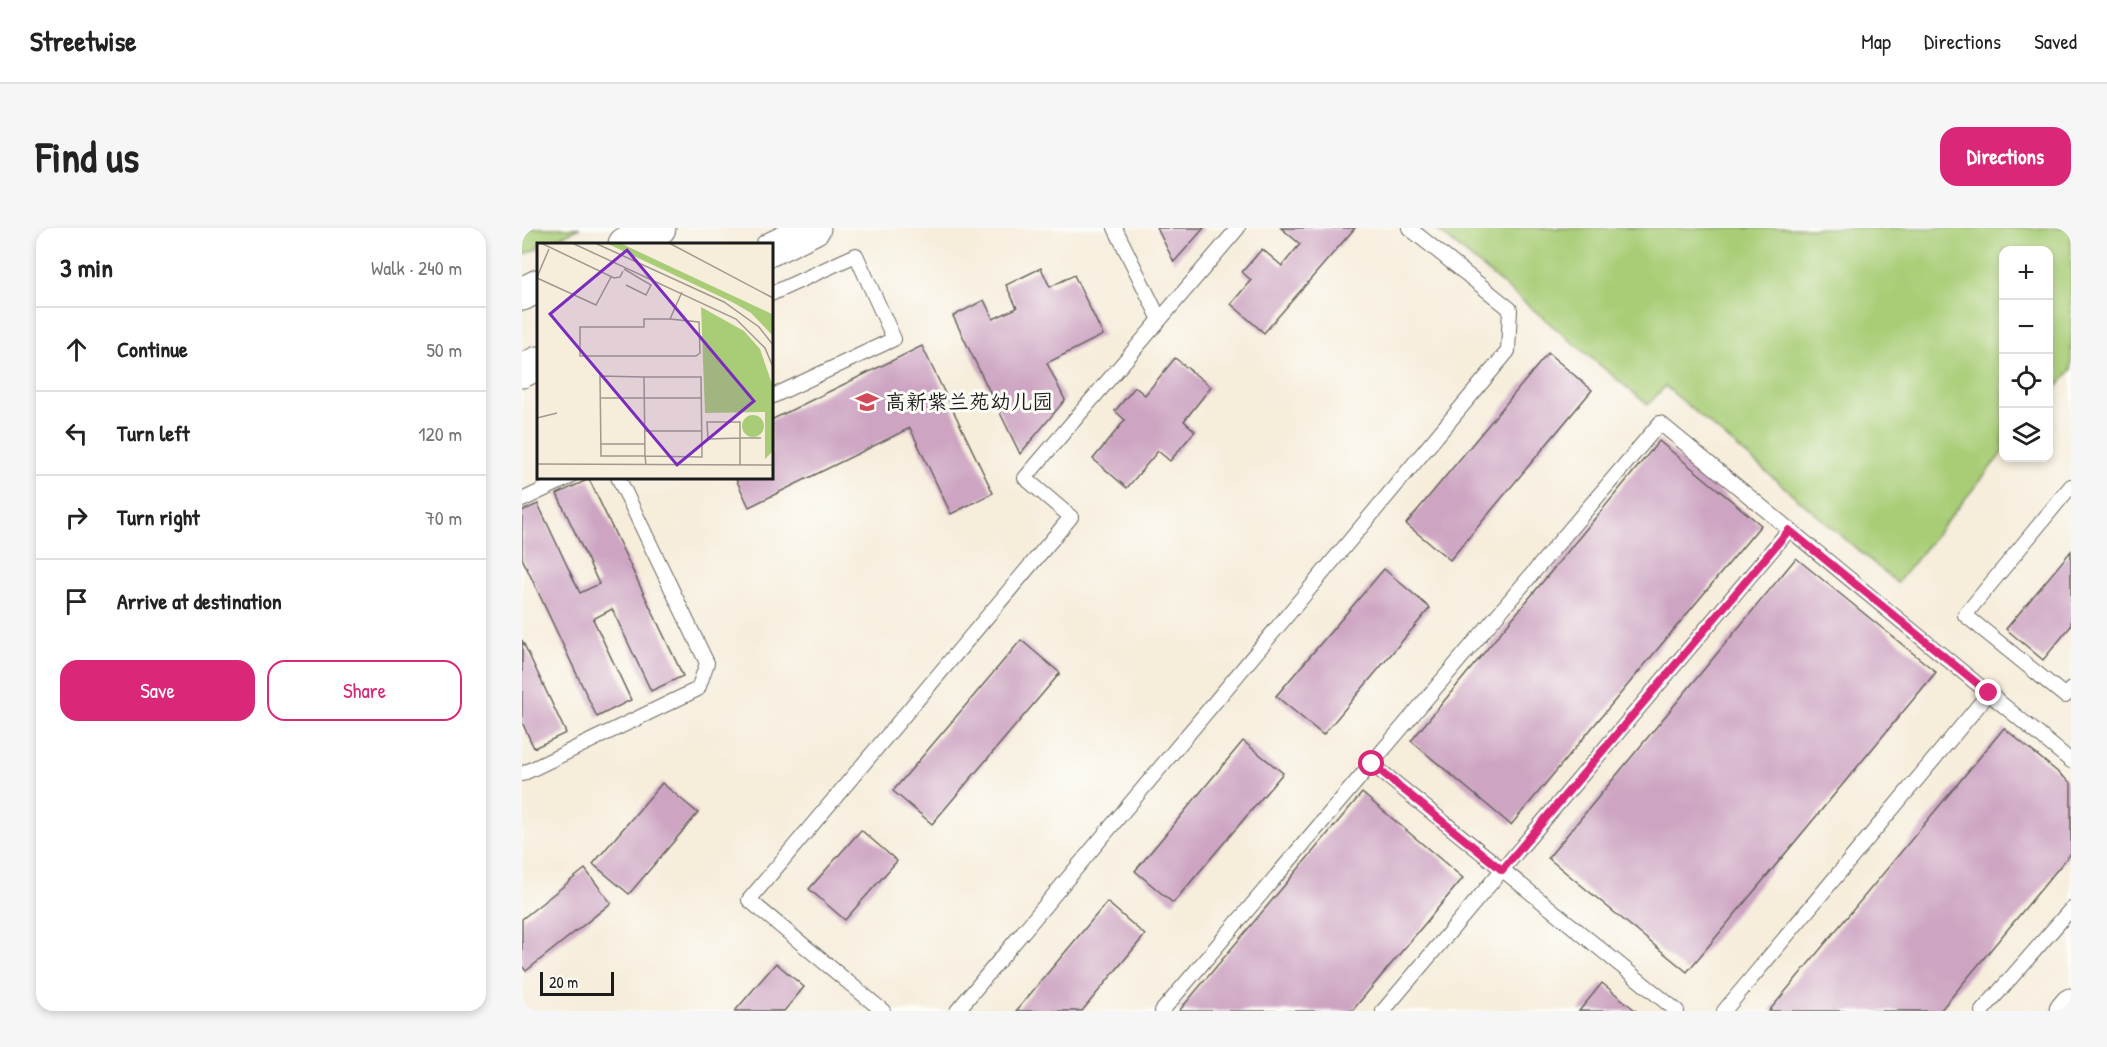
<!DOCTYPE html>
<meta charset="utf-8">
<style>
:root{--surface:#fff;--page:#f6f6f6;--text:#222;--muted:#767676;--line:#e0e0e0;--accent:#db2777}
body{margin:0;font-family:"Patrick Hand","LXGW WenKai TC",sans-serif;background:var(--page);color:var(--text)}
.controls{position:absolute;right:18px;top:18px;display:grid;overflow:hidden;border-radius:12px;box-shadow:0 3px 9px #0003}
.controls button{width:54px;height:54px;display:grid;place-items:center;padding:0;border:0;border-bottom:2px solid var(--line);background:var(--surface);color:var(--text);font:30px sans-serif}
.scale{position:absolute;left:18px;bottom:15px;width:74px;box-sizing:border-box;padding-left:6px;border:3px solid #1c1c1c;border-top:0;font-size:16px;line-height:21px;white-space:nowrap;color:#1c1c1c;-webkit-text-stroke:4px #fdfcf7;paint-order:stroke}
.stop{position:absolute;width:18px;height:18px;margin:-14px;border:4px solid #db2777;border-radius:50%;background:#fff}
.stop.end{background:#db2777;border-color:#fff;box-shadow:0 2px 6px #0008}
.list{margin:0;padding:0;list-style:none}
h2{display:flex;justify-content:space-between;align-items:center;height:78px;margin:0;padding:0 24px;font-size:26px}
h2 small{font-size:20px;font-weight:400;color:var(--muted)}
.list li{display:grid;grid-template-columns:39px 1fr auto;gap:18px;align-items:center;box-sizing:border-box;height:84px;padding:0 24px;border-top:2px solid var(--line)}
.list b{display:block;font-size:22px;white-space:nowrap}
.list em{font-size:20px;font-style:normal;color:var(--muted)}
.actions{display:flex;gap:12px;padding:18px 24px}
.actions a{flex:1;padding:14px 0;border:2px solid var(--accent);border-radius:18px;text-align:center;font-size:21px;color:var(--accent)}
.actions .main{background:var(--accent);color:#fff}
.icon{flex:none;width:33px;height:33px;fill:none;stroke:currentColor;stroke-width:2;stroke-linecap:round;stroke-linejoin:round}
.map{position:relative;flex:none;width:1549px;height:783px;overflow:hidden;border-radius:18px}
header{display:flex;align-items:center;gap:36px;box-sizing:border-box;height:84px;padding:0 30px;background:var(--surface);border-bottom:2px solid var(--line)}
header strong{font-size:28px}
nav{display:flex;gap:33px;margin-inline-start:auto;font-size:21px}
.intro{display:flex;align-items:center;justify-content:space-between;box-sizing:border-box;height:144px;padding:0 36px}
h1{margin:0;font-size:42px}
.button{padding:15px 27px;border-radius:18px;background:var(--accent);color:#fff;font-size:21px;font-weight:700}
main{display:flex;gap:36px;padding:0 36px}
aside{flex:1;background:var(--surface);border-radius:18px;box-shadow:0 3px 9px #0003}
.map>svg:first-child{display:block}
</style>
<header>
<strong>Streetwise</strong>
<nav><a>Map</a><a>Directions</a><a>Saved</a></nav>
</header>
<div class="intro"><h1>Find us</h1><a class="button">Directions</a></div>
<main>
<aside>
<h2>3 min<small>Walk · 240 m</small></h2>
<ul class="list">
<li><svg class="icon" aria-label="ahead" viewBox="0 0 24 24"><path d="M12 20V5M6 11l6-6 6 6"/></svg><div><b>Continue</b></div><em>50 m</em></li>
<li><svg class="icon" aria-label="left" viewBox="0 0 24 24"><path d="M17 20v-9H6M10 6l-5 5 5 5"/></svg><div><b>Turn left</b></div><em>120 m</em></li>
<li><svg class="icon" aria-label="right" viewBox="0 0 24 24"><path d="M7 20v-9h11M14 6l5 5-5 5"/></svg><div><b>Turn right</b></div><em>70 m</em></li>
<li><svg class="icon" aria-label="arrive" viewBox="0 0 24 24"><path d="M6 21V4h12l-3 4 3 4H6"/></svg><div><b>Arrive at destination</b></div></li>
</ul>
<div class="actions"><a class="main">Save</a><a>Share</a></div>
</aside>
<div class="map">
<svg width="1549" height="783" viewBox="0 0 1549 783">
<rect width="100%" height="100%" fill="#fdfcf7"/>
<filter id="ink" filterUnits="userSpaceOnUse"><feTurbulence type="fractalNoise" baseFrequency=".0167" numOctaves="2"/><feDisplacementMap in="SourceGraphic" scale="12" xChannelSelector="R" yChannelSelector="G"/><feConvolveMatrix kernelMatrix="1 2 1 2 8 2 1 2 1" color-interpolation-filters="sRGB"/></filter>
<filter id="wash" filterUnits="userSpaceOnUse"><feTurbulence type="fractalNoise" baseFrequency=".008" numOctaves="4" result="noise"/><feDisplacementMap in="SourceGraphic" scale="24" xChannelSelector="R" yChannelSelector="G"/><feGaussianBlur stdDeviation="1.35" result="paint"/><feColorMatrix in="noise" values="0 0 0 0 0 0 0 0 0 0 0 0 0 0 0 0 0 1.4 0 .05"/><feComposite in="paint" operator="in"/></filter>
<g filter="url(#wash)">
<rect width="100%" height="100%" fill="#f6eddb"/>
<g fill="#a9cd77" stroke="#62744a" stroke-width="1.5">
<path d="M0 0H58L23 16H16V20L0 27Z"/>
<path d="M913 0H1549V142L1527 169 1526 22H1482L1481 224 1375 355 1143 158 1126 177Z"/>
</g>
<g id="blocks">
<g fill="#cda5c2">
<path d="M635 0H682L652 34Z"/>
<path d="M759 0H833L742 105 709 76 729 52 720 44 740 21 760 38 778 16Z"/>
<path d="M519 40 528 59 552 47 581 107 525 135 543 172 498 226 431 88 462 72 471 91 495 80 484 57Z"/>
<path d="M400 118 471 265 429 286 388 200 227 279 213 249H249V192Z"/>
<path d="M1026 125 1070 162 928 332 884 296Z"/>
<path d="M653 130 689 159 662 193 673 203 648 233 636 223 605 260 571 231 603 192 593 183 613 159 623 167Z"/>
<path d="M1137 213 1239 297 989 597 889 513Z"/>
<path d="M67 251 161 448 129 463 90 381 71 391 109 472 75 489 0 330V283L16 276 58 365 77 356 35 266Z"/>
<path d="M1549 323V398L1521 432 1484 401Z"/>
<path d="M1274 330 1414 444 1165 744 1026 630Z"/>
<path d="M862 341 908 380 801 507 754 468Z"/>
<path d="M0 412 44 505 12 520 0 494Z"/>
<path d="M499 412 538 445 410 596 371 563Z"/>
<path d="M1482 500 1549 555V625L1418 783H1247Z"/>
<path d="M721 513 761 545 651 675 613 643Z"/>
<path d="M140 555 176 585 107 666 71 636Z"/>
<path d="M840 565 941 650 830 783H657Z"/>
<path d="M339 602 375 633 323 692 287 661Z"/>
<path d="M63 641 89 675 4 743 0 738V691Z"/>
<path d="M585 674 623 707 560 783H494Z"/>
<path d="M254 735 282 759 262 783H213Z"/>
<path d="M1080 755 1114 783H1057Z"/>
</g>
</g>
</g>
<g filter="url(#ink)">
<use href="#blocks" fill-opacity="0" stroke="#68655f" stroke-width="1.5"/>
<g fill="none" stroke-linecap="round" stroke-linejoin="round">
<g stroke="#68655f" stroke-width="16">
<g id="lane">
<path d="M593 0 637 90"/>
<path d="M249 66 334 27 372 111 249 169"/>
<path d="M1549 258 1443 387 1543 468 1549 461"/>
<path d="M0 272 48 249"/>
<path d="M850 536 1155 783"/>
<path d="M0 546 176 461 185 435 96 249"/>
<path d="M361 783 227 672 549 289 503 250 716 0"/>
<path d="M435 783 986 123 988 81 887 0"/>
<path d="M640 783 1138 195 1549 533"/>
<path d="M861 783 1267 302"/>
<path d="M1202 783 1467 465"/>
<path d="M1460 783 1549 681"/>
</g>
</g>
<g stroke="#68655f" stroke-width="35">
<g id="secondary">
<path d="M103 16 137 0"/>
<path d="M249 21 292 0"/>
<path d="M0 66 16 58"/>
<path d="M0 143 16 135"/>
<path d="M1544 783 1549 777"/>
</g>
</g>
<use href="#lane" stroke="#fff" stroke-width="14"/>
<use href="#secondary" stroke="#fff" stroke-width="33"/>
</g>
</g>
<g fill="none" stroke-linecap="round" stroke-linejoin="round" filter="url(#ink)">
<path stroke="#db2777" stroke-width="8" d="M850 536 980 642 1267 302 1467 465"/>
</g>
<defs>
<g id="school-bare" transform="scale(1.8)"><path d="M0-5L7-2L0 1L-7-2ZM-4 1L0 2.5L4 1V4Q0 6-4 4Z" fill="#d1495b" stroke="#fdfcf7" stroke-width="2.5" paint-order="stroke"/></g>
</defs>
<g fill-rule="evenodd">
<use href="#school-bare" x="345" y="174"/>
</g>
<g text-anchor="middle" stroke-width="6" stroke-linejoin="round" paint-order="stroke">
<g font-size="21" fill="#1c1c1c" stroke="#fdfcf7" text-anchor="start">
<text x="363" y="181">高新紫兰苑幼儿园</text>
</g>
</g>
<g transform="translate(15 15)">
<rect width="236" height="236" fill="#f6eddb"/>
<path d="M69 0H83L235 71V92L214 70 197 60ZM164 64 207 88 223 106 236 144 235 209 228 216V169L168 170ZM205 183a11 11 0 1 1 22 0a11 11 0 1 1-22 0Z" fill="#a9cd77"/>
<path fill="none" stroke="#9f998f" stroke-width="1.5" d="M4 0 77 35 83 34 86 28M35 0 199 76 228 105 236 124M58 0 187 59 222 84 236 102M132 0 236 55M87 26 114 42 109 52 89 42M0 34 12 6M0 35 59 62 74 34M133 76H107V84H43V113H159L163 110 162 79 133 76 145 49M107 134H164L165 214 108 213H64L63 133 107 134 108 213 109 222M63 155H164M0 175 20 170M108 188H164M64 201H108M0 221 236 222M203 222V179H170L171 196 203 195H224"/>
<path fill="#7b2cbf" fill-opacity="0.15" stroke="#7b2cbf" stroke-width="3" d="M90 7 217 158 140 222 13 71Z"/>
<rect width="236" height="236" fill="none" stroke="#1c1c1c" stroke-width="3"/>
</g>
</svg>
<div class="controls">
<button>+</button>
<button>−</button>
<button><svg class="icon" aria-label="locate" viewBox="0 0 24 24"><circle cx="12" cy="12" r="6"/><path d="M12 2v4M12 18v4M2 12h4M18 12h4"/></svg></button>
<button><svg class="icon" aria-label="layers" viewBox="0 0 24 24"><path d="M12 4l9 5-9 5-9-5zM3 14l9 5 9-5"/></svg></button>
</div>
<div class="scale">20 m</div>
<div class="stop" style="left:850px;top:536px"></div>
<div class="stop end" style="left:1467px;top:465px"></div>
</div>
</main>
